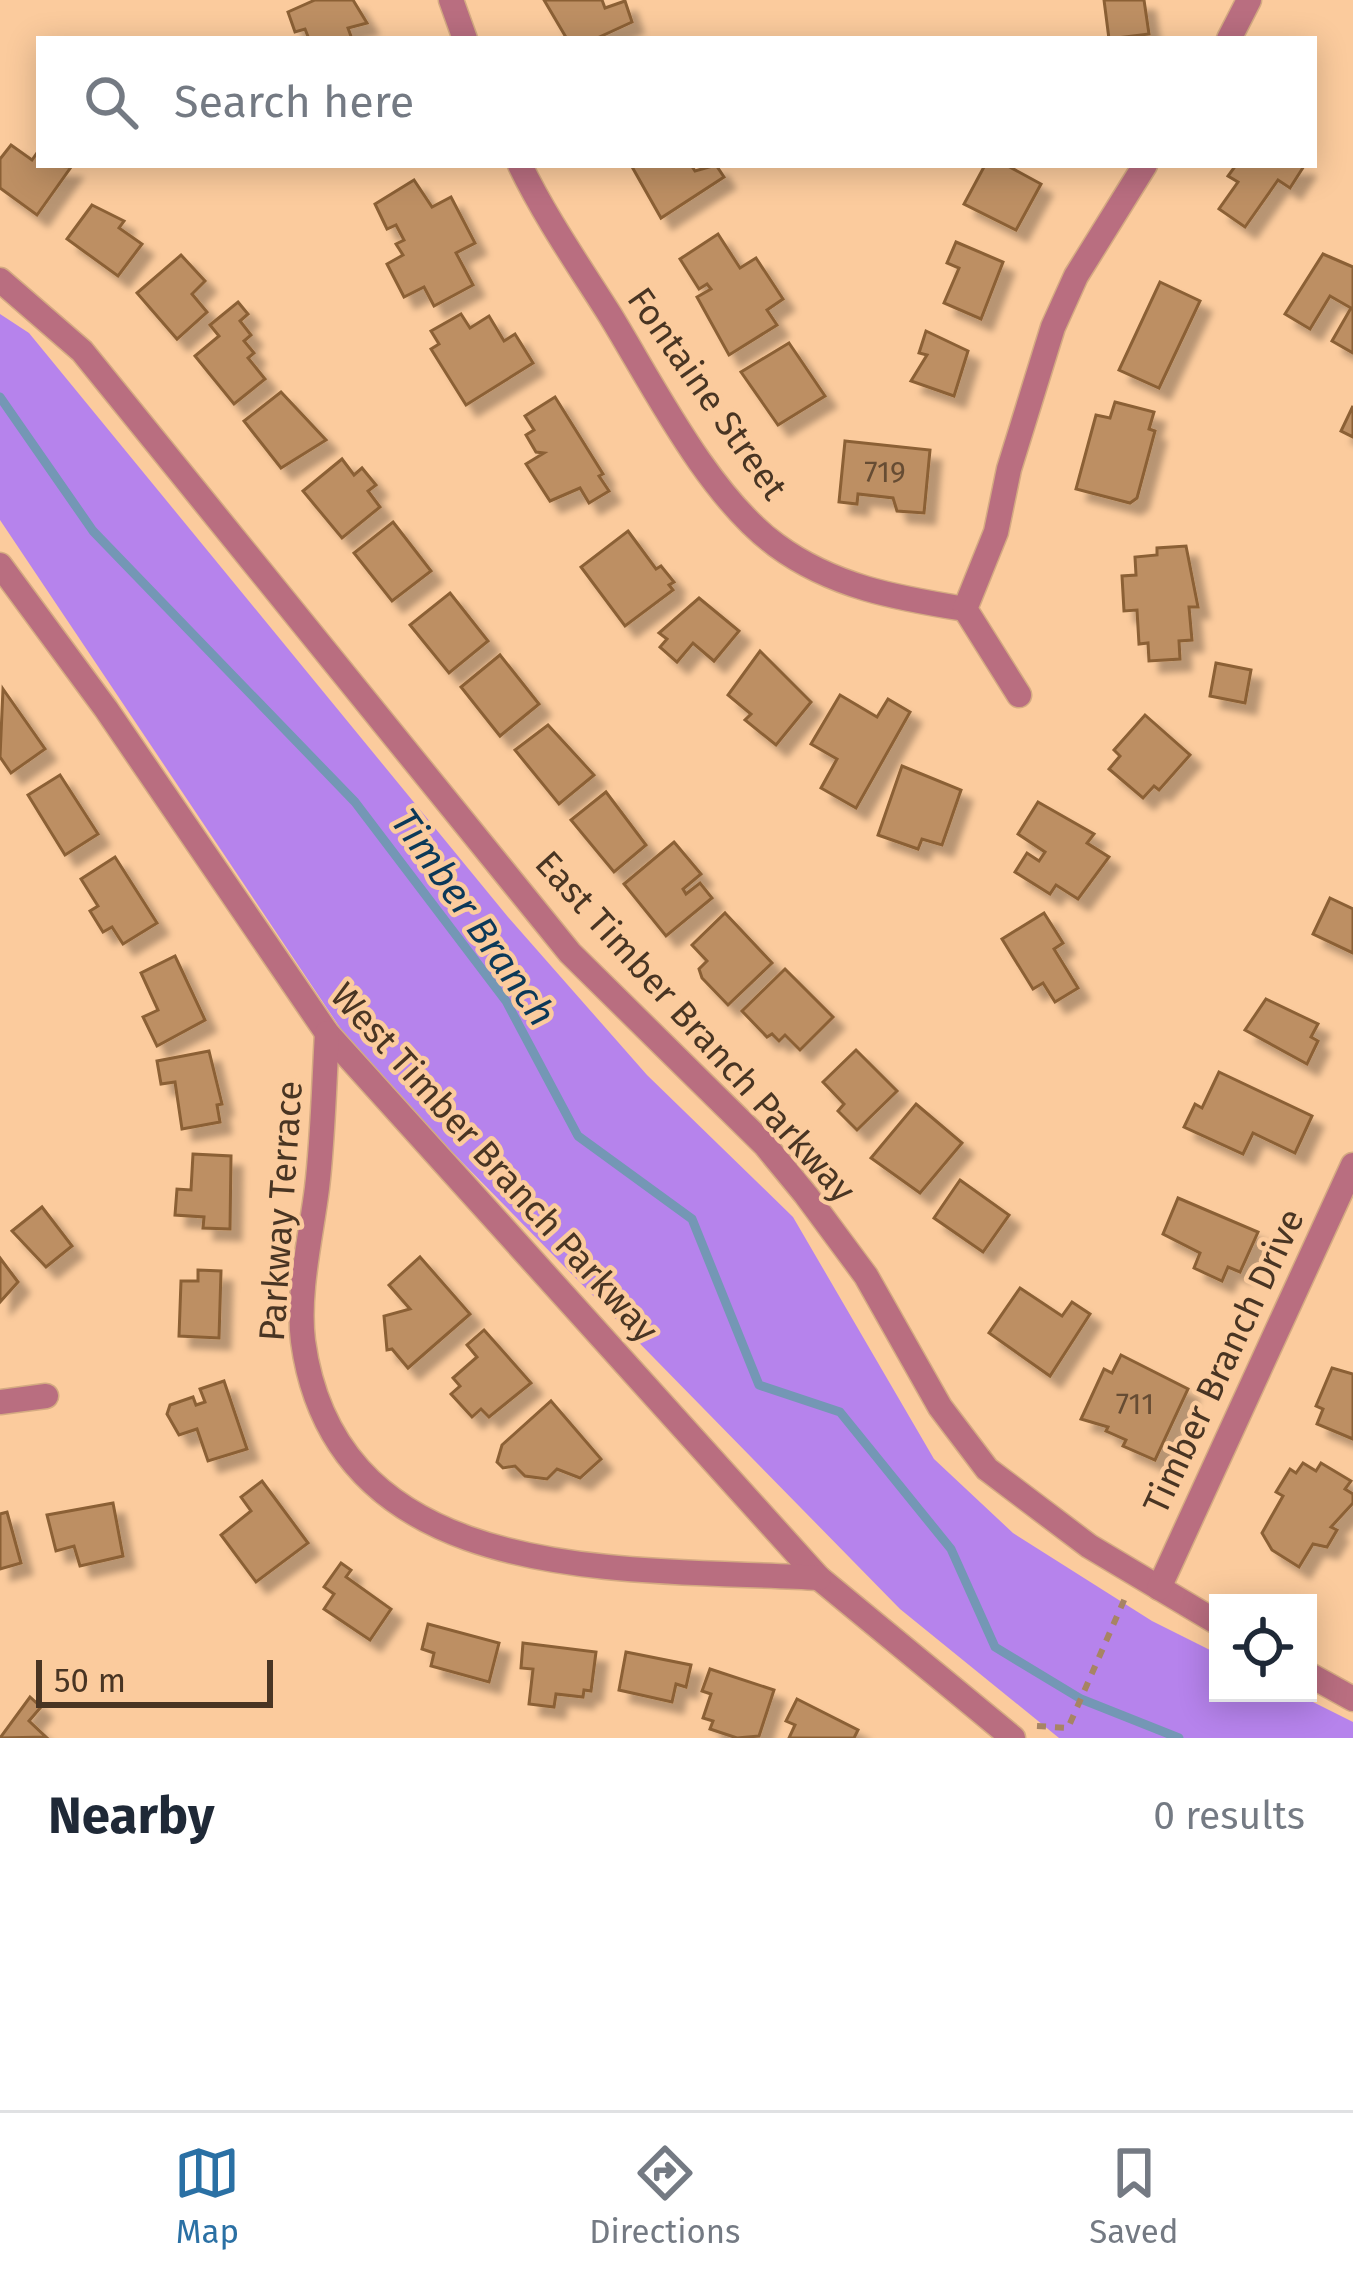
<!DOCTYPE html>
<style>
:root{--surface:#fff;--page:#f2f2f3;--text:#1f2937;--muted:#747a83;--line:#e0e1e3;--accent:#2a70a4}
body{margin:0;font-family:"Fira Sans",sans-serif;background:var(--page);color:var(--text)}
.controls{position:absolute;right:36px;bottom:36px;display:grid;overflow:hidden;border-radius:0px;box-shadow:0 6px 30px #0003}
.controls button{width:108px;height:108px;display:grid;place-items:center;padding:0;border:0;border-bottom:3px solid var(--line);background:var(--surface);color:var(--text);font:60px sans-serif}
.scale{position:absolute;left:36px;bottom:30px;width:237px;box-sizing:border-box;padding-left:12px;border:6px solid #493523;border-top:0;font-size:33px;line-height:42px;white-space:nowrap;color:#493523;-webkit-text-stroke:9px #fbcb9d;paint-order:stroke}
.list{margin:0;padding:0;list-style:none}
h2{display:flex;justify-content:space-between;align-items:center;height:156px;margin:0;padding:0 48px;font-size:51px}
h2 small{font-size:39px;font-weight:400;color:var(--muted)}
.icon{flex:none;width:66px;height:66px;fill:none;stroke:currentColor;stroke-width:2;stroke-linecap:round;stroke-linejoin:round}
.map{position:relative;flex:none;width:1353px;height:1738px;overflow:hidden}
.search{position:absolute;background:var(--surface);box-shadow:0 6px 30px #0003;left:36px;right:36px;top:36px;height:132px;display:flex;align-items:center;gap:30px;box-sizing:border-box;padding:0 42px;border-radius:0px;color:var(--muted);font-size:45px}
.sheet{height:372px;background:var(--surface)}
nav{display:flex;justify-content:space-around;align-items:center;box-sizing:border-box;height:168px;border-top:3px solid var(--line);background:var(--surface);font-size:33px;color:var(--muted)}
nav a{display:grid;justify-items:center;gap:6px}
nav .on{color:var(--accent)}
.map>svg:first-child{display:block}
</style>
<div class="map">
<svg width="1353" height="1738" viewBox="0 0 1353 1738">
<defs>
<filter id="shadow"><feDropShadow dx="11" dy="11" stdDeviation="3" flood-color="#0004"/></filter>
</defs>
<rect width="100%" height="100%" fill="#fbcb9d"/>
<path fill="#b683ec" d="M0 314 29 333 508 917 647 1075 793 1217 934 1459 1013 1533 1152 1621 1218 1654V1693H1295L1353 1722V1738H1059L900 1609 361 1059 0 520Z"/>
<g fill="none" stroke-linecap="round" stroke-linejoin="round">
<path stroke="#7497b5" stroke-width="9" d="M0 397 93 531 355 802 506 1001 578 1136 692 1219 759 1385 840 1412 951 1549 995 1647 1081 1699 1179 1738"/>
</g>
<g fill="#bd8f63" stroke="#8b6035" stroke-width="3" filter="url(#shadow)">
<path d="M315 0H353L367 23 348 28 352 39H309L305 29 295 32 288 12Z"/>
<path d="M544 0H602L605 8 625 1 632 22 595 39H567Z"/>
<path d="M1104 0H1144L1149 34 1109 39Z"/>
<path d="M11 145 32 160 39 150V165L71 167 37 215 0 188V159Z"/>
<path d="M631 165H691L695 171 716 165 724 177 661 218Z"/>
<path d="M985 165H1006L1041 184 1016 230 964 204Z"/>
<path d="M1236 165H1303L1304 166 1290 188 1278 180 1245 227 1219 209 1238 182 1228 176Z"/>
<path d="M414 180 432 207 451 197 475 243 456 253 473 285 434 306 424 287 404 297 387 264 403 255 396 244 404 240 396 225 387 229 375 204Z"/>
<path d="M92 205 124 221 119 228 142 244 118 276 67 239Z"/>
<path d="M718 234 740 268 756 258 783 299 767 310 777 325 729 355 697 297 711 289 707 284 699 289 680 259Z"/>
<path d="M956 242 1003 262 981 319 944 303 959 268 947 263Z"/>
<path d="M1323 254 1353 267V353L1332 341 1351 308 1330 296 1310 329 1285 314Z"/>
<path d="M181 255 205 281 192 294 207 312 177 339 137 293Z"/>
<path d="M1160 282 1200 301 1159 388 1119 370Z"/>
<path d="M238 302 248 314 240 321 251 335 244 341 254 353 248 358 265 379 234 404 195 356 219 336 210 325Z"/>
<path d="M461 314 470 328 489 316 504 341 515 334 533 363 466 405 431 349 439 344 431 331Z"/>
<path d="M926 331 968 351 954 396 911 381 927 355 919 353Z"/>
<path d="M789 343 825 396 778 425 741 372Z"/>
<path d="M281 392 326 440 281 468 244 421Z"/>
<path d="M555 397 603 474 599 476 609 491 589 503 580 488 550 501 526 464 544 453 536 452 526 435 534 430 525 416Z"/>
<path d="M1115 402 1154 412 1149 429 1155 431 1137 498 1130 503 1076 489 1096 415 1110 418Z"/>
<path d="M1353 406V437L1341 431Z"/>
<path d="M845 441 930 450 924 513 897 511 893 498 858 494 857 504 839 502Z"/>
<path d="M342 459 354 475 362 468 376 485 368 491 380 507 342 538 303 491Z"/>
<path d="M393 522 431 571 392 601 354 553Z"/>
<path d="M628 531 656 569 661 566 674 582 669 585 673 590 625 626 581 567Z"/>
<path d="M1186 546 1198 607H1189L1192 640 1179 641 1180 659 1149 661 1148 643 1139 644 1137 610 1124 611 1122 576 1136 575 1135 557 1157 555V548Z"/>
<path d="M450 593 488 641 449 673 410 625Z"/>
<path d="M699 598 739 631 714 661 693 643 677 662 660 647 667 639 659 633Z"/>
<path d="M760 651 811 702 776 745 745 720 751 714 728 695Z"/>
<path d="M500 655 539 704 500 736 461 687Z"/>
<path d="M1216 663 1251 670 1245 703 1210 696Z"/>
<path d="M3 689 45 749 11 773 0 757Z"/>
<path d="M840 695 877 717 888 699 910 712 856 808 821 788 837 759 811 744Z"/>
<path d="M1145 715 1190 755 1159 790 1154 786 1143 798 1109 769 1120 756 1114 750Z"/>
<path d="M548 725 594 775 559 804 515 750Z"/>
<path d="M902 766 961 790 942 845 922 839 918 849 878 835Z"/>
<path d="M60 775 98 834 65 855 28 795Z"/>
<path d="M606 792 646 845 614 872 571 820Z"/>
<path d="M1038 802 1094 834 1087 843 1109 857 1078 899 1056 885 1050 894 1015 872 1027 853 1039 861 1045 852 1018 834Z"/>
<path d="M674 842 701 874 683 889 686 894 700 883 712 898 666 936 624 884Z"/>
<path d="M115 857 157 923 123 944 112 927 103 932 90 911 98 906 81 879Z"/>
<path d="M1330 898 1353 909V953L1313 934Z"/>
<path d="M725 913 772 963 728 1005 702 978 699 969 707 961 692 945Z"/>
<path d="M1044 913 1063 943 1054 949 1078 988 1055 1002 1043 983 1033 989 1002 939Z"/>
<path d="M175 956 205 1020 157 1046 143 1017 158 1010 141 973Z"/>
<path d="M785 969 833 1017 800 1050 785 1035 779 1041 772 1034 767 1037 742 1011Z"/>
<path d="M1266 999 1318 1024 1311 1037 1318 1041 1307 1064 1245 1030Z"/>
<path d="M856 1050 897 1091 857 1130 838 1111 844 1104 823 1082Z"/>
<path d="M209 1051 222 1104 217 1105 220 1122 182 1129 175 1082 161 1084 157 1061Z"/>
<path d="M1219 1072 1312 1116 1295 1153 1253 1133 1243 1154 1184 1127 1195 1104 1202 1108Z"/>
<path d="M916 1104 962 1143 920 1193 871 1158Z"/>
<path d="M193 1154 231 1156 230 1229 203 1228 204 1217 175 1215 177 1189 191 1190Z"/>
<path d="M960 1180 1009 1215 983 1252 934 1218Z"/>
<path d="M1178 1198 1258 1232 1240 1272 1228 1267 1222 1281 1194 1268 1200 1253 1163 1234Z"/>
<path d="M42 1207 72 1246 46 1267 12 1231Z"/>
<path d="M420 1257 470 1314 408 1368 392 1349 387 1350 384 1316 410 1309 389 1285Z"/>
<path d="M0 1258 18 1282 0 1302Z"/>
<path d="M198 1270 221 1271 219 1338 179 1336 181 1281H198Z"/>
<path d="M1020 1288 1062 1316 1072 1302 1090 1314 1050 1376 989 1333Z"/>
<path d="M484 1330 531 1383 489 1417 481 1409 472 1417 451 1394 460 1386 453 1378 477 1357 467 1345Z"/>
<path d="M1121 1355 1188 1389 1155 1460 1123 1446 1126 1440 1106 1431 1108 1427 1081 1419 1104 1369 1112 1373Z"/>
<path d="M1332 1368 1353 1374V1439L1317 1424 1323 1409 1316 1406Z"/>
<path d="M224 1381 247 1449 208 1461 197 1429 179 1435 167 1414 170 1405 193 1397 196 1405 205 1402 200 1389Z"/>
<path d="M551 1401 601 1459 580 1478 557 1469 547 1479 525 1476 515 1466 503 1468 497 1462 502 1445Z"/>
<path d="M1303 1463 1316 1471 1321 1463 1351 1481 1345 1489 1353 1494V1503L1331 1527 1337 1530 1327 1547 1313 1544 1299 1567 1272 1550 1262 1533 1283 1496 1276 1492 1290 1469 1296 1473Z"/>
<path d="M262 1481 308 1543 256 1582 221 1535 251 1511 241 1497Z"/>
<path d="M113 1503 123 1556 80 1566 74 1546 56 1551 47 1515Z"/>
<path d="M7 1512 21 1563 0 1569V1514Z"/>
<path d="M341 1563 351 1570 346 1577 391 1609 370 1640 324 1609 334 1594 324 1587Z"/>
<path d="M428 1624 499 1643 489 1682 431 1666 434 1653 422 1649Z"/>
<path d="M523 1643 596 1652 591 1691 584 1690 583 1697 556 1694 554 1707 529 1704 533 1669 521 1668Z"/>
<path d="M626 1652 691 1665 686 1687 676 1684 672 1702 619 1690Z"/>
<path d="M710 1669 774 1690 759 1736 737 1738 710 1729 713 1721 703 1718 711 1694 702 1691Z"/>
<path d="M30 1697 41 1707 29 1721 46 1737 0 1738Z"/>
<path d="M797 1699 858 1730 854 1738H789L795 1725 786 1721Z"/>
</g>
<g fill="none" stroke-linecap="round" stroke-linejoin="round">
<g stroke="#d4aa82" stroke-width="27">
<g id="street">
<path d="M451 0 465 39"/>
<path d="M1229 39 1249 0"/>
<path d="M520 165C545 217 579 266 610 315 654 387 708 495 776 545 833 587 897 598 965 609"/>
<path d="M0 280 82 351 570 953 765 1145 806 1195 866 1276 940 1407 987 1469 1089 1546 1218 1623"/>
<path d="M0 565 106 709 327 1033 819 1578 1013 1738"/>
<path d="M1019 695 965 609 996 532 1009 469 1053 327 1076 276 1145 165"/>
<path d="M327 1033C324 1085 323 1137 317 1188 311 1236 297 1293 303 1341 337 1591 631 1567 819 1578"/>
<path d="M0 1402 46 1396"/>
<path d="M1159 1588 1353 1165"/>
<path d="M1308 1674 1353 1699"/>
</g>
</g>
<path stroke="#a78463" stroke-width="6" stroke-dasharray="9 9" stroke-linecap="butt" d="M1037 1726 1068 1728 1125 1598"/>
<use href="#street" stroke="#b96e80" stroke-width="24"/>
</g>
<g text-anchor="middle" stroke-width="9" stroke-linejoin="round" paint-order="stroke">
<g font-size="30" fill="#664c33">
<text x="885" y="482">719</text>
<text x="1135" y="1414">711</text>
</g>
<g font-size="36" fill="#493523" stroke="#fbcb9d">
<text transform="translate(708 393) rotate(55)" y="13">Fontaine Street</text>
<text transform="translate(696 1026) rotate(48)" y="13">East Timber Branch Parkway</text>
<text transform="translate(495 1162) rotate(48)" y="13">West Timber Branch Parkway</text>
<text transform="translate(280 1211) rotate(-86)" y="13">Parkway Terrace</text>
<text transform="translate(1223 1361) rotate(-65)" y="13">Timber Branch Drive</text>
</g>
<g font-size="39" font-style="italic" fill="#0b3959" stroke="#fbcb9d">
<text transform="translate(474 917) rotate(55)" y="14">Timber Branch</text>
</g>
</g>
</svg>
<div class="controls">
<button><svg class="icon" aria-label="locate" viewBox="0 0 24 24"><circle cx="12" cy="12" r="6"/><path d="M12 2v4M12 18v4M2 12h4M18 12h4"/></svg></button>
</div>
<div class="scale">50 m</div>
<div class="search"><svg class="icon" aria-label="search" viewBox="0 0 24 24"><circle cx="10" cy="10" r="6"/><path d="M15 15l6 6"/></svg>Search here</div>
</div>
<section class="sheet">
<h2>Nearby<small>0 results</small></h2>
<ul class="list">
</ul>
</section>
<nav>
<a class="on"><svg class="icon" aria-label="map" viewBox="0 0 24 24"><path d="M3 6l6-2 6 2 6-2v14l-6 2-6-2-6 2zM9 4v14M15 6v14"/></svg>Map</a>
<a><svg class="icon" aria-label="directions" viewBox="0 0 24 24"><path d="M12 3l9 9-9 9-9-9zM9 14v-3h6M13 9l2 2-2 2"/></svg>Directions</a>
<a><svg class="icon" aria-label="saved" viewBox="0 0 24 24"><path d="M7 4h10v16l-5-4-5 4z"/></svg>Saved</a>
</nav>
